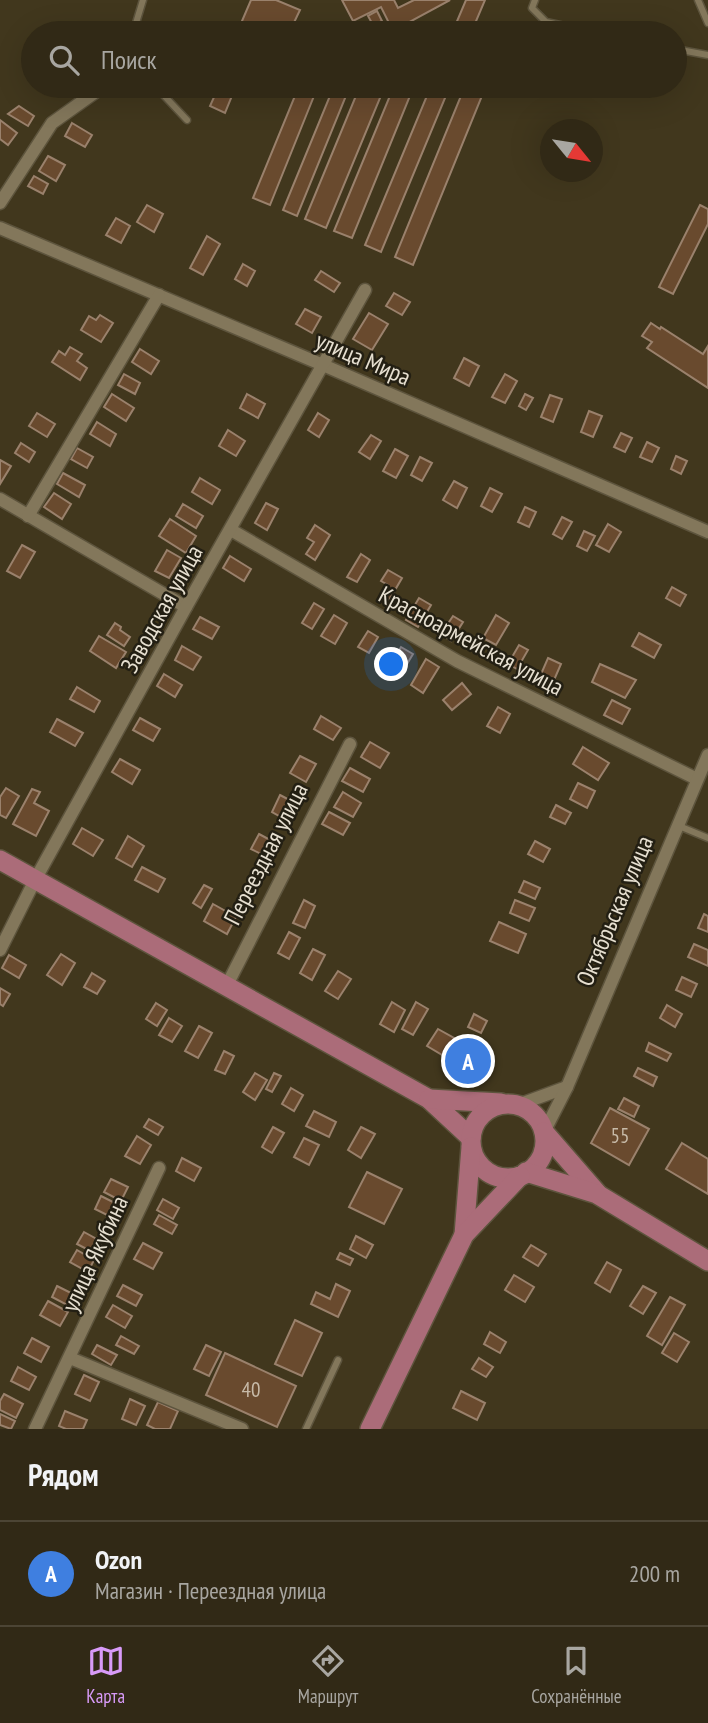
<!DOCTYPE html>
<html lang="ru">
<meta charset="utf-8">
<style>
:root{--surface:#312916;--page:#39311f;--text:#f1f3f6;--muted:#a8a6a1;--line:#4c4535;--accent:#d89af8}
body{margin:0;font-family:"PT Sans Narrow",sans-serif;background:var(--page);color:var(--text)}
.compass{position:absolute;left:540px;top:119px;width:63px;height:63px;border-radius:50%;background:var(--surface);box-shadow:0 7px 28px #0002;rotate:120deg}
.you{position:absolute;left:392px;top:665px;width:24px;height:24px;margin:-18px;border:5px solid #fff;border-radius:50%;background:#1a73e8;box-shadow:0 0 0 10px #1a73e833}
.badge{display:grid;place-items:center;width:46px;height:46px;border-radius:50%;background:var(--accent);color:#fff;font-size:23px;font-weight:700}
.pin{position:absolute;translate:-50% -50%;border:4px solid #fff;box-shadow:0 2px 7px #0006}
.list{margin:0;padding:0;list-style:none}
h2{display:flex;justify-content:space-between;align-items:center;height:91px;margin:0;padding:0 28px;font-size:30px}
h2 small{font-size:23px;font-weight:400;color:var(--muted)}
.list li{display:grid;grid-template-columns:46px 1fr auto;gap:21px;align-items:center;box-sizing:border-box;height:105px;padding:0 28px;border-top:2px solid var(--line)}
.list b{display:block;font-size:26px;white-space:nowrap}
.list p{margin:0;font-size:23px;white-space:nowrap;color:var(--muted)}
.list em{font-size:23px;font-style:normal;color:var(--muted)}
.icon{flex:none;width:38px;height:38px;fill:none;stroke:currentColor;stroke-width:2;stroke-linecap:round;stroke-linejoin:round}
.map{position:relative;flex:none;width:708px;height:1429px;overflow:hidden}
.search{position:absolute;background:var(--surface);box-shadow:0 7px 28px #0002;left:21px;right:21px;top:21px;height:77px;display:flex;align-items:center;gap:18px;box-sizing:border-box;padding:0 24px;border-radius:38px;color:var(--muted);font-size:26px}
.sheet{height:196px;background:var(--surface)}
nav{display:flex;justify-content:space-around;align-items:center;box-sizing:border-box;height:98px;border-top:2px solid var(--line);background:var(--surface);font-size:19px;color:var(--muted)}
nav a{display:grid;justify-items:center;gap:4px}
nav .on{color:var(--accent)}
.map>svg:first-child{display:block}
</style>
<div class="map">
<svg width="708" height="1429" viewBox="0 0 708 1429">
<rect width="100%" height="100%" fill="#41371d"/>
<g fill="#694a2e" stroke="#9a816c" stroke-width="2">
<path d="M251 0H276L300 10 289 33H276L267 29 265 33H252L239 28Z"/>
<path d="M342 0H394L398 8 414 0H450L393 31 381 7 353 21Z"/>
<path d="M466 0H485L471 33H452Z"/>
<path d="M377 11 382 21 373 25 368 16Z"/>
<path d="M491 24 508 32V33H487Z"/>
<path d="M219 86H236L225 113 210 106Z"/>
<path d="M299 86H318L270 205 253 198Z"/>
<path d="M334 86H350L297 216 283 210Z"/>
<path d="M360 86H385L326 228 305 219Z"/>
<path d="M394 86H414L352 238 334 231Z"/>
<path d="M431 86H450L381 252 365 245Z"/>
<path d="M465 86H486L413 265 395 257Z"/>
<path d="M19 106 34 116 28 126 8 114Z"/>
<path d="M0 120 17 133 8 145 0 139Z"/>
<path d="M72 123 92 135 85 147 65 136Z"/>
<path d="M48 156 65 165 56 181 39 171Z"/>
<path d="M34 176 48 184 43 194 28 186Z"/>
<path d="M147 205 163 214 154 232 137 222Z"/>
<path d="M700 205 708 209V224L673 294 659 287Z"/>
<path d="M116 218 130 226 121 243 106 235Z"/>
<path d="M207 236 220 244 203 275 190 268Z"/>
<path d="M243 264 255 271 247 286 235 279Z"/>
<path d="M321 271 340 283 334 292 315 280Z"/>
<path d="M394 293 410 302 402 315 386 306Z"/>
<path d="M305 309 321 317 312 333 296 324Z"/>
<path d="M369 313 388 324 372 350 353 339Z"/>
<path d="M100 315 113 323 101 342 81 330 89 316 96 320Z"/>
<path d="M651 323 660 329 661 327 703 354 708 346V388L647 348 652 342 642 336Z"/>
<path d="M70 347 82 354 77 361 87 368 80 380 52 362 59 351 65 355Z"/>
<path d="M140 349 159 361 151 374 132 362Z"/>
<path d="M464 358 479 366 469 386 454 378Z"/>
<path d="M124 374 140 383 135 394 118 385Z"/>
<path d="M505 374 517 381 505 403 492 397Z"/>
<path d="M112 394 134 408 126 421 104 407Z"/>
<path d="M247 394 265 404 258 418 240 408Z"/>
<path d="M525 394 533 398 526 410 519 406Z"/>
<path d="M550 395 562 399 553 422 541 417Z"/>
<path d="M589 411 602 416 593 437 581 432Z"/>
<path d="M37 413 55 424 47 437 29 426Z"/>
<path d="M318 413 329 420 319 437 308 430Z"/>
<path d="M97 422 116 434 110 446 90 434Z"/>
<path d="M228 430 245 441 236 456 219 446Z"/>
<path d="M621 433 632 438 625 452 614 447Z"/>
<path d="M371 435 381 441 370 459 359 452Z"/>
<path d="M647 442 659 448 652 462 640 457Z"/>
<path d="M21 443 35 452 29 462 15 453Z"/>
<path d="M77 448 93 457 87 468 71 459Z"/>
<path d="M395 449 408 456 396 478 383 471Z"/>
<path d="M676 456 687 461 681 474 671 469Z"/>
<path d="M420 457 432 463 422 481 411 475Z"/>
<path d="M0 460 11 466 0 484Z"/>
<path d="M63 473 85 485 79 497 57 484Z"/>
<path d="M200 478 220 490 212 504 192 492Z"/>
<path d="M454 481 467 488 457 508 443 500Z"/>
<path d="M490 488 502 494 492 512 481 506Z"/>
<path d="M54 493 71 504 62 519 44 507Z"/>
<path d="M266 503 278 509 267 530 255 523Z"/>
<path d="M183 504 203 516 196 528 176 516Z"/>
<path d="M525 507 536 512 529 527 518 522Z"/>
<path d="M562 517 572 522 562 539 553 534Z"/>
<path d="M170 519 196 536 186 553 159 536Z"/>
<path d="M608 524 621 532 609 552 596 545Z"/>
<path d="M315 525 330 535 315 560 306 554 314 542 307 538Z"/>
<path d="M584 531 595 536 587 551 577 546Z"/>
<path d="M22 545 35 552 20 578 7 571Z"/>
<path d="M167 550 181 558 169 578 155 571Z"/>
<path d="M361 554 370 560 357 582 347 577Z"/>
<path d="M230 556 251 569 244 581 223 568Z"/>
<path d="M388 570 402 578 388 602 381 597 388 585 381 581Z"/>
<path d="M672 587 686 595 680 606 666 598Z"/>
<path d="M419 598 431 605 418 627 406 620Z"/>
<path d="M314 603 324 609 312 629 302 623Z"/>
<path d="M334 615 347 623 335 644 321 636Z"/>
<path d="M496 615 509 623 496 645 483 638Z"/>
<path d="M453 616 463 622 451 641 441 634Z"/>
<path d="M200 617 219 627 212 639 193 629Z"/>
<path d="M115 623 121 627 120 630 130 637 124 646 107 635Z"/>
<path d="M368 631 378 637 369 653 358 647Z"/>
<path d="M639 633 661 645 654 658 632 646Z"/>
<path d="M99 636 126 652 116 668 90 651Z"/>
<path d="M519 645 528 650 517 669 508 664Z"/>
<path d="M182 646 201 657 193 670 175 660Z"/>
<path d="M401 647 413 654 401 674 389 667Z"/>
<path d="M548 658 561 664 551 687 538 681Z"/>
<path d="M426 659 439 667 423 693 411 685Z"/>
<path d="M600 664 636 680 625 698 592 682Z"/>
<path d="M164 674 182 685 175 697 157 686Z"/>
<path d="M462 683 471 694 452 710 443 700Z"/>
<path d="M77 687 100 701 94 712 70 699Z"/>
<path d="M612 700 630 709 622 724 604 715Z"/>
<path d="M498 707 510 714 500 733 487 726Z"/>
<path d="M321 716 341 728 333 740 314 729Z"/>
<path d="M140 718 160 729 153 741 133 730Z"/>
<path d="M57 719 83 733 75 746 50 732Z"/>
<path d="M370 742 389 753 380 768 361 757Z"/>
<path d="M583 747 609 763 598 780 573 764Z"/>
<path d="M300 756 316 764 306 782 290 773Z"/>
<path d="M120 759 140 770 132 784 112 772Z"/>
<path d="M350 768 370 779 363 792 342 781Z"/>
<path d="M578 783 595 791 587 808 570 799Z"/>
<path d="M6 788 19 796 6 818 0 815V797Z"/>
<path d="M32 789 40 792 34 803 49 811 36 836 13 824Z"/>
<path d="M343 792 361 803 353 817 334 807Z"/>
<path d="M280 795 297 804 288 821 272 812Z"/>
<path d="M556 805 571 813 565 824 550 817Z"/>
<path d="M329 812 350 823 343 835 322 824Z"/>
<path d="M82 828 103 840 93 856 73 844Z"/>
<path d="M259 834 274 842 267 857 251 849Z"/>
<path d="M128 836 144 846 132 867 116 858Z"/>
<path d="M535 841 550 849 543 862 528 854Z"/>
<path d="M142 867 165 879 158 892 135 880Z"/>
<path d="M524 881 540 888 535 899 519 892Z"/>
<path d="M204 885 212 889 201 908 193 903Z"/>
<path d="M304 900 315 906 305 928 293 923Z"/>
<path d="M515 900 535 908 529 921 510 913Z"/>
<path d="M213 904 236 917 227 934 204 921Z"/>
<path d="M704 914 708 916V932L698 928Z"/>
<path d="M499 922 526 934 518 953 490 941Z"/>
<path d="M289 932 300 938 289 959 278 953Z"/>
<path d="M694 944 708 950V966L688 957Z"/>
<path d="M313 949 325 955 312 980 300 973Z"/>
<path d="M61 954 75 963 62 985 47 975Z"/>
<path d="M9 955 26 965 19 978 2 968Z"/>
<path d="M338 971 351 979 338 999 325 991Z"/>
<path d="M92 973 105 981 97 994 84 987Z"/>
<path d="M682 977 697 984 691 997 676 990Z"/>
<path d="M0 988 10 994 3 1006 0 1004Z"/>
<path d="M392 1002 405 1010 394 1032 380 1024Z"/>
<path d="M416 1002 428 1009 413 1035 402 1029Z"/>
<path d="M156 1003 167 1010 157 1026 146 1019Z"/>
<path d="M667 1005 682 1014 675 1027 660 1018Z"/>
<path d="M474 1014 487 1021 481 1033 468 1027Z"/>
<path d="M169 1018 182 1026 172 1042 159 1035Z"/>
<path d="M199 1026 212 1033 198 1058 185 1051Z"/>
<path d="M438 1029 454 1038 444 1056 427 1046Z"/>
<path d="M460 1038 481 1049 468 1068 449 1058Z"/>
<path d="M649 1043 671 1054 667 1061 646 1051Z"/>
<path d="M224 1051 234 1056 225 1074 215 1070Z"/>
<path d="M638 1068 657 1077 653 1086 634 1076Z"/>
<path d="M255 1073 267 1080 255 1100 243 1092Z"/>
<path d="M274 1073 281 1076 272 1092 266 1089Z"/>
<path d="M291 1088 303 1095 294 1111 282 1104Z"/>
<path d="M624 1098 639 1106 634 1117 618 1109Z"/>
<path d="M610 1108 649 1129 629 1165 591 1143Z"/>
<path d="M314 1111 336 1122 329 1137 306 1126Z"/>
<path d="M149 1119 163 1127 158 1135 144 1127Z"/>
<path d="M273 1127 284 1133 272 1153 262 1147Z"/>
<path d="M361 1127 375 1134 361 1158 348 1150Z"/>
<path d="M137 1136 151 1145 140 1164 125 1156Z"/>
<path d="M304 1138 319 1145 309 1165 294 1157Z"/>
<path d="M682 1143 708 1159V1194L666 1169Z"/>
<path d="M182 1158 201 1168 194 1181 176 1171Z"/>
<path d="M367 1172 402 1189 384 1224 349 1207Z"/>
<path d="M111 1179 128 1187 121 1201 104 1192Z"/>
<path d="M101 1196 121 1206 115 1219 95 1209Z"/>
<path d="M163 1199 179 1208 173 1219 157 1210Z"/>
<path d="M159 1215 177 1225 172 1234 154 1224Z"/>
<path d="M84 1232 102 1242 96 1254 77 1244Z"/>
<path d="M356 1236 373 1245 366 1258 350 1249Z"/>
<path d="M143 1243 162 1253 153 1269 134 1259Z"/>
<path d="M531 1245 546 1254 538 1266 523 1257Z"/>
<path d="M77 1250 94 1260 88 1272 70 1262Z"/>
<path d="M340 1253 353 1259 350 1265 337 1259Z"/>
<path d="M607 1262 621 1270 610 1292 595 1283Z"/>
<path d="M514 1275 534 1287 525 1302 505 1290Z"/>
<path d="M336 1284 350 1291 338 1317 311 1304 316 1292 330 1299Z"/>
<path d="M123 1285 142 1295 136 1306 117 1296Z"/>
<path d="M57 1286 75 1295 69 1306 52 1297Z"/>
<path d="M643 1286 656 1293 643 1314 630 1306Z"/>
<path d="M670 1297 685 1305 662 1345 647 1336Z"/>
<path d="M48 1301 68 1312 60 1326 40 1315Z"/>
<path d="M113 1305 132 1316 125 1328 106 1317Z"/>
<path d="M295 1320 322 1333 302 1376 275 1364Z"/>
<path d="M490 1332 506 1342 500 1353 484 1344Z"/>
<path d="M674 1333 689 1342 677 1362 662 1353Z"/>
<path d="M121 1336 139 1346 134 1354 116 1345Z"/>
<path d="M32 1338 49 1347 41 1362 24 1353Z"/>
<path d="M97 1345 117 1355 111 1365 92 1354Z"/>
<path d="M206 1345 221 1352 209 1376 194 1369Z"/>
<path d="M225 1353 296 1386 277 1427 206 1395Z"/>
<path d="M479 1358 493 1367 486 1377 472 1369Z"/>
<path d="M18 1367 36 1377 29 1390 11 1381Z"/>
<path d="M84 1375 99 1382 90 1401 75 1394Z"/>
<path d="M461 1391 485 1403 477 1420 453 1408Z"/>
<path d="M4 1394 23 1404 16 1418 0 1410V1401Z"/>
<path d="M130 1399 145 1406 136 1425 122 1419Z"/>
<path d="M158 1402 178 1411 170 1429H155L147 1425Z"/>
<path d="M65 1411 87 1420 83 1429H66L59 1426Z"/>
<path d="M0 1414 15 1421 11 1429 0 1425Z"/>
</g>
<g fill="none" stroke-linecap="round" stroke-linejoin="round">
<g stroke="#5d543d" stroke-width="9">
<g id="lane">
<path d="M535 0 532 8 546 22 596 33"/>
<path d="M698 0 708 23"/>
<path d="M133 33 143 0"/>
<path d="M675 49 708 55"/>
<path d="M155 86 187 120"/>
<path d="M679 826 708 838"/>
<path d="M306 1429 338 1360"/>
</g>
</g>
<g stroke="#5d543d" stroke-width="15">
<g id="street">
<path d="M0 203 52 123 104 86"/>
<path d="M0 228 323 365 708 532"/>
<path d="M0 499 186 607"/>
<path d="M28 516 159 295"/>
<path d="M231 530 457 661 697 779"/>
<path d="M0 950 35 880 186 607 365 290"/>
<path d="M226 987 350 744"/>
<path d="M518 1105 567 1087"/>
<path d="M544 1132 567 1087 708 755"/>
<path d="M70 1358 242 1429"/>
<path d="M35 1429 159 1168"/>
</g>
</g>
<g stroke="#5d543d" stroke-width="22">
<g id="primary">
<path d="M0 860 429 1099 471 1138"/>
<path d="M429 1099 501 1103"/>
<circle cx="508" cy="1141" r="37"/>
<path d="M544 1132 597 1193"/>
<path d="M526 1172 597 1194 708 1261"/>
<path d="M464 1235 471 1147"/>
<path d="M370 1429 464 1235 520 1176"/>
</g>
</g>
<use href="#lane" stroke="#83775b" stroke-width="6"/>
<use href="#street" stroke="#83775b" stroke-width="12"/>
<use href="#primary" stroke="#ab6c79" stroke-width="19"/>
</g>
<g text-anchor="middle" stroke-width="5" stroke-linejoin="round" paint-order="stroke">
<g font-size="21" fill="#c7baa8">
<text x="620" y="1143">55</text>
<text x="251" y="1397">40</text>
</g>
<g font-size="24" fill="#e6dfd0" stroke="#231f13">
<text transform="translate(363 359) rotate(23)" y="8">улица Мира</text>
<text transform="translate(162 609) rotate(-61)" y="8">Заводская улица</text>
<text transform="translate(471 641) rotate(28)" y="8">Красноармейская улица</text>
<text transform="translate(266 854) rotate(-63)" y="8">Переездная улица</text>
<text transform="translate(615 911) rotate(-67)" y="8">Октябрьская улица</text>
<text transform="translate(95 1254) rotate(-65)" y="8">улица Якубина</text>
</g>
</g>
</svg>
<svg class="compass" viewBox="-18 -18 36 36"><path d="M0-13l5 13h-10z" fill="#e53935"/><path d="M0 13l5-13h-10z" fill="#a8a6a1"/></svg>
<div class="you"></div>
<div class="pin badge" style="left:468px;top:1061px;background:#3f7fe0">A</div>
<div class="search"><svg class="icon" aria-label="search" viewBox="0 0 24 24"><circle cx="10" cy="10" r="6"/><path d="M15 15l6 6"/></svg>Поиск</div>
</div>
<section class="sheet">
<h2>Рядом<small></small></h2>
<ul class="list">
<li><span class="badge" style="background:#3f7fe0">A</span><div><b>Ozon</b><p>Магазин · Переездная улица</p></div><em>200 m</em></li>
</ul>
</section>
<nav>
<a class="on"><svg class="icon" aria-label="map" viewBox="0 0 24 24"><path d="M3 6l6-2 6 2 6-2v14l-6 2-6-2-6 2zM9 4v14M15 6v14"/></svg>Карта</a>
<a><svg class="icon" aria-label="directions" viewBox="0 0 24 24"><path d="M12 3l9 9-9 9-9-9zM9 14v-3h6M13 9l2 2-2 2"/></svg>Маршрут</a>
<a><svg class="icon" aria-label="saved" viewBox="0 0 24 24"><path d="M7 4h10v16l-5-4-5 4z"/></svg>Сохранённые</a>
</nav>
